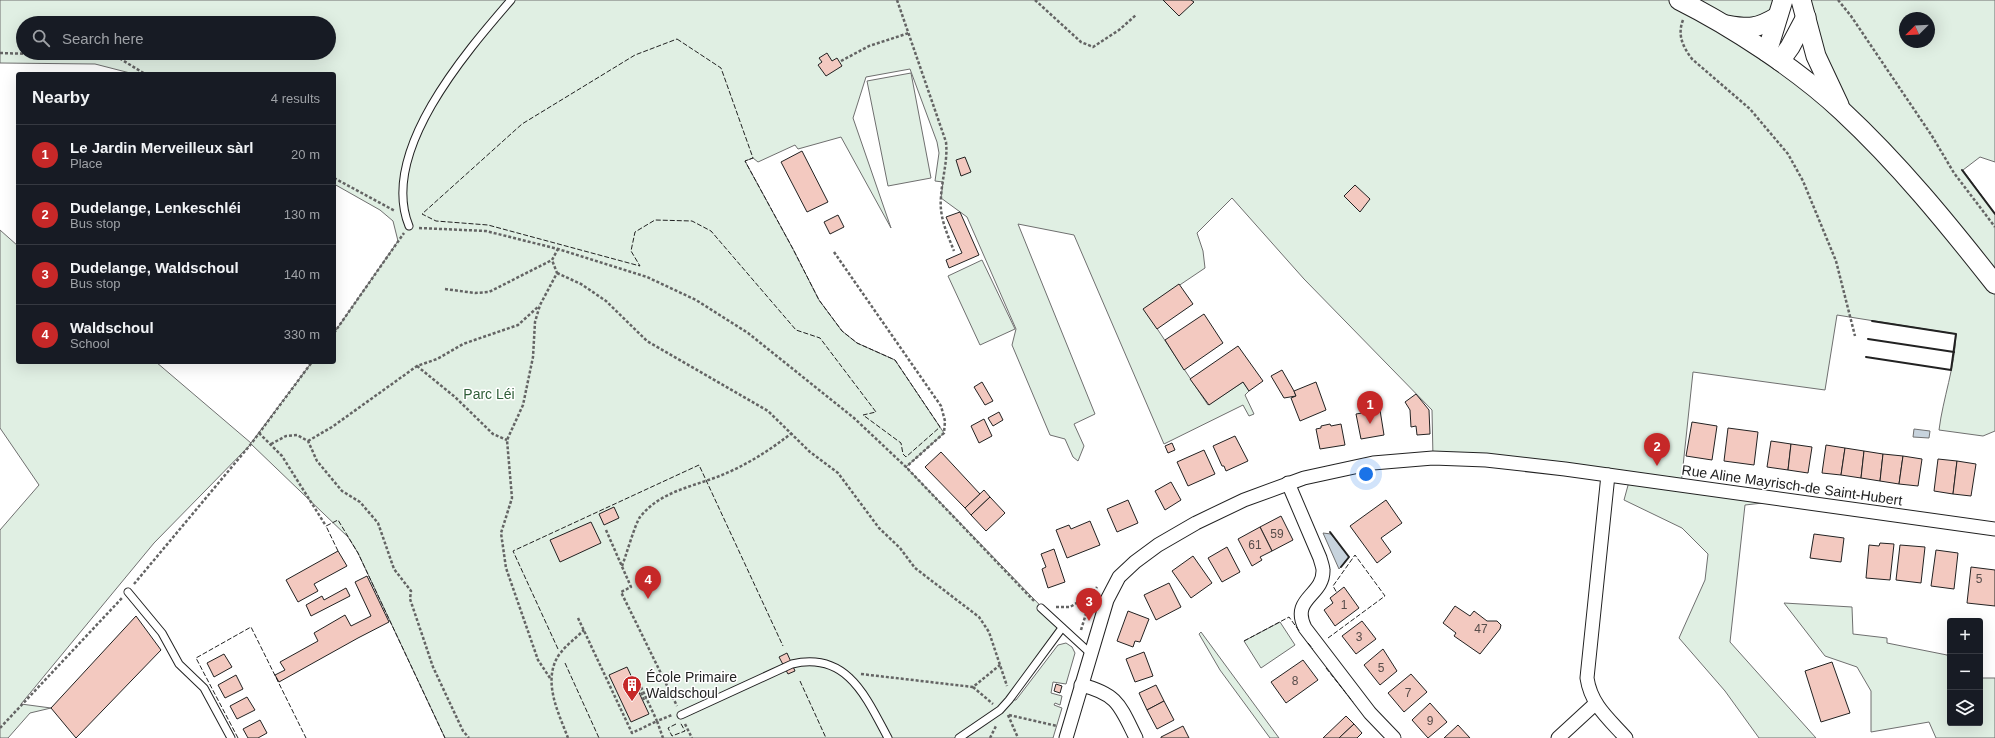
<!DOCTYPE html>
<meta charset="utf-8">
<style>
:root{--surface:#171b24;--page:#20242c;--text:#f1f3f6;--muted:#9ea1a6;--line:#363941;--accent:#c62828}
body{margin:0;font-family:Arial,sans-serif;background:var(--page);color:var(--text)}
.controls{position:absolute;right:12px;bottom:12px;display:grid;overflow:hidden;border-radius:4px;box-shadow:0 4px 16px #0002}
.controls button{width:36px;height:36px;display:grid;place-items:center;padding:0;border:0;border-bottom:1px solid var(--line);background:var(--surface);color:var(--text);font:20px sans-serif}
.compass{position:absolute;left:1899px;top:12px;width:36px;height:36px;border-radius:50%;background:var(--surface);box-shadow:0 4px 16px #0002;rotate:246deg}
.you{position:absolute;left:1366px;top:474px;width:14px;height:14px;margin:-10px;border:3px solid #fff;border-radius:50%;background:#1a73e8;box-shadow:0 0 0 6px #1a73e833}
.badge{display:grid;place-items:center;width:26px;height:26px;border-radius:50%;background:var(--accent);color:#fff;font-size:13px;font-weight:700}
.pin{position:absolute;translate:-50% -33px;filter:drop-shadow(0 1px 2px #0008)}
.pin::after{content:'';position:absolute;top:21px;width:14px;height:12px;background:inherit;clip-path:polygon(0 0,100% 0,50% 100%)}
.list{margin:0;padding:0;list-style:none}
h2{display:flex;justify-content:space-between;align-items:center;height:52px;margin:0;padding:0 16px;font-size:17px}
h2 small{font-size:13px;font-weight:400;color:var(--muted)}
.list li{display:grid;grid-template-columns:26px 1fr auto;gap:12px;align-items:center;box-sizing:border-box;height:60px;padding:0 16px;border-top:1px solid var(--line)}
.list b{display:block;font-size:15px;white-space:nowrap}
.list p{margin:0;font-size:13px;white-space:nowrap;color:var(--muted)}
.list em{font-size:13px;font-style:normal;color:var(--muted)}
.icon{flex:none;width:22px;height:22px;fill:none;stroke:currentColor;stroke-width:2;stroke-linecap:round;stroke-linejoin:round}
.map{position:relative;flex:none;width:1995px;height:738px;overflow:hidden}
.search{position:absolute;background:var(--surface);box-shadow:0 4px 16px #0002;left:16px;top:16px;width:320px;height:44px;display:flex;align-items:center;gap:10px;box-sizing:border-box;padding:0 14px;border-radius:22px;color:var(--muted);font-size:15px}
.panel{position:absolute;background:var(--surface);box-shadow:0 4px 16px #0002;left:16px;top:72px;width:320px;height:292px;border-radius:4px}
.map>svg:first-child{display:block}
</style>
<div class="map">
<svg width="1995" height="738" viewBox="0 0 1995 738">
<rect width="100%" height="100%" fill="#fff"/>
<g fill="#e0efe3" stroke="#6f6f6f" fill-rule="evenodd">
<path d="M0 0H1783L1749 29 1840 109 1801 0H1995V162L1980 157 1963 170 1995 214V431L1983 436 1939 430C1943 398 1955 367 1956 334L1837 315 1825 390 1693 372 1681 485 1789 500 1745 505 1730 642 1816 738H1759L1725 691 1679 638 1705 580 1708 554 1682 528 1624 500 1630 478 1433 458 1432 410 1304 279 1232 198 1197 233 1203 251 1205 268 1144 309 1208 405 1243 382 1249 391 1245 395 1254 414 1249 416 1243 405 1164 444 1074 235 1018 224 1095 414 1074 424 1084 446 1078 461 1073 457 1065 439 1050 435 1012 345 1016 329 967 217 941 198 943 182 935 181 939 153 937 142 910 69 866 77 853 118 891 228 841 137 798 149 795 145 758 162 753 158 745 161 793 249 819 300 842 331 857 343 895 360 944 433 906 467 1062 628 1010 700H1016L1058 645 1066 643 1072 647 1075 653 1066 684 1053 682 1051 693 1062 696 1060 705 1055 703 1054 705 1062 708 1053 738H445L358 553 348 537 251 444 154 543 21 704 51 708 30 713 8 738H0V530L39 485 0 428V230L18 246V362H156L251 443 312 362H334V333L398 241 393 221 380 210 334 184V74H134L95 64 0 63ZM1905 18H1929V42H1905ZM23 23H329V53H23Z"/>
<path d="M911 73 931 178 888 186 867 81Z"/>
<path d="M982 260 1015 329 980 345 948 276Z"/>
<path d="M1784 603 1852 607 1853 634 1887 638V643L1947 655 1950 660V723H1980V678H1995V738H1936L1929 722 1871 732V691L1857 667 1825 656Z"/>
<path d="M1280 622 1295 645 1261 668 1244 641Z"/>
<path d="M1201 632 1279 738H1270L1220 670 1199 634Z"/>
</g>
<g fill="#c7d3dd" stroke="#6f6f6f">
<path d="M1914 429 1930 431 1929 438 1913 437Z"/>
<path d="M1323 533 1331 534 1349 557 1339 569Z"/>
</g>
<g fill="#f3c9c0" stroke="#222">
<path d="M1163 0H1191L1194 2 1179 16Z"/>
<path d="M827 53 832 61 837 58 842 66 826 76 818 65 822 62 819 58Z"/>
<path d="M802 151 828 202 807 212 781 162Z"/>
<path d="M965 157 971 172 961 176 956 160Z"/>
<path d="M1355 185 1370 199 1360 212 1344 196Z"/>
<path d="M960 212 979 255 949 268 946 260 962 253 946 217Z"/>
<path d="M838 215 844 227 830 234 824 222Z"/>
<path d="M1179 284 1193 304 1157 329 1143 309Z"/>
<path d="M1204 314 1223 343 1184 370 1165 340Z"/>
<path d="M1238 346 1263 381 1249 391 1243 382 1209 405 1190 379Z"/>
<path d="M1282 370 1294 391 1296 396 1284 398 1271 376Z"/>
<path d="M982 382 993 401 985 405 974 387Z"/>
<path d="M1316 382 1326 410 1300 421 1291 398 1296 396 1294 391Z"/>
<path d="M1416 394 1429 410 1430 434 1417 435 1416 426 1411 427 1410 410 1405 402Z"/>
<path d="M1380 410 1384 435 1361 439 1356 414Z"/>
<path d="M999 412 1003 420 993 426 988 418Z"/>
<path d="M984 419 992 436 979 443 971 426Z"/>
<path d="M1692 422 1717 426 1712 460 1686 456Z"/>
<path d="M1330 424 1331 426 1341 424 1345 445 1320 449 1316 429 1321 428V426Z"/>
<path d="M1728 428 1758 432 1754 465 1724 461Z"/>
<path d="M1235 436 1248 461 1226 471 1224 466H1222L1213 446Z"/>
<path d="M1771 441 1791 444 1788 470 1767 467Z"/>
<path d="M1172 443 1175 450 1168 453 1165 446Z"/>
<path d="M1791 444 1812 447 1808 473 1788 470Z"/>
<path d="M1826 445 1845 448 1841 475 1822 473Z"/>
<path d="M1845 448 1864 451 1861 478 1841 475Z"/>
<path d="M1204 450 1215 474 1188 486 1177 462Z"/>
<path d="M1864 451 1883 454 1880 481 1861 478Z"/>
<path d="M941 452 980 494 965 508 925 467Z"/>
<path d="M1883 454 1903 456 1899 484 1880 481Z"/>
<path d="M1903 456 1922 459 1918 486 1899 484Z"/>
<path d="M1938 459 1957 461 1953 494 1934 491Z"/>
<path d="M1957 461 1976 464 1971 496 1953 494Z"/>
<path d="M1171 482 1181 500 1165 510 1155 491Z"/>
<path d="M984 490 990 497 971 515 965 508Z"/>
<path d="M990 497 1005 513 986 531 971 515Z"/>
<path d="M1128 500 1138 523 1117 532 1107 509Z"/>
<path d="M1386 500 1402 523 1381 538 1391 552 1377 563 1350 526Z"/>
<path d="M614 507 619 518 604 525 599 514Z"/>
<path d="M1281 516 1293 540 1272 551 1260 527Z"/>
<path d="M1090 521 1100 545 1067 558 1056 530 1069 525 1071 529Z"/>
<path d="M591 522 601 543 560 562 550 540Z"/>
<path d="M1260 527 1272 551 1260 557 1262 560 1252 566 1238 539Z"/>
<path d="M1814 534 1844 538 1841 562 1810 558Z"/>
<path d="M1880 543 1894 544 1890 580 1866 578 1869 545 1879 546Z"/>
<path d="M1900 545 1925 547 1921 583 1896 580Z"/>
<path d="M1227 547 1240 572 1222 582 1208 558Z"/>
<path d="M1054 549 1065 582 1048 588 1042 569 1046 567 1041 554Z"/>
<path d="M1936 550 1958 553 1954 589 1931 586Z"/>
<path d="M338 551 347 566 314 584 318 591 298 602 286 580Z"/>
<path d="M1193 556 1212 583 1191 598 1172 571Z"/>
<path d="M1971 567 1995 570V606L1967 603Z"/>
<path d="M367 576 389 622 358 638 279 682 275 675 285 670 280 662 318 641 314 633 345 615 351 626 371 616 355 582Z"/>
<path d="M1169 583 1181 607 1156 620 1144 595Z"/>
<path d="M1344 587 1359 608 1335 626 1324 610 1333 603 1330 598Z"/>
<path d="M346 588 350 596 311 616 306 605 322 596 324 600Z"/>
<path d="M1455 606 1470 616 1474 611 1487 621H1497L1501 625 1500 629 1480 654 1454 636 1456 633 1443 623Z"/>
<path d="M1128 611 1149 619 1140 642 1135 641 1133 647 1117 641Z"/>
<path d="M136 616 161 650 76 738 51 708Z"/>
<path d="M1362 621 1376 639 1356 654 1342 636Z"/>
<path d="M1383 649 1397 671 1380 685 1364 665Z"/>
<path d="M1144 652 1153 676 1135 682 1126 659Z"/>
<path d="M787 653 795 671 788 674 779 657Z"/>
<path d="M224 654 232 667 214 677 207 663Z"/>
<path d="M1303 660 1318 680 1286 703 1271 682Z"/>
<path d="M1832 662 1850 713 1821 722 1805 671Z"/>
<path d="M627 667 649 714 631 722 609 675Z"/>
<path d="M1411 674 1427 692 1404 712 1388 693Z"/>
<path d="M236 675 243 689 225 698 218 685Z"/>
<path d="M1056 684 1062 686 1060 693 1054 691Z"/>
<path d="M1156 685 1164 701 1147 710 1139 693Z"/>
<path d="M247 697 255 710 237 719 230 706Z"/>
<path d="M1164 701 1174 720 1157 729 1147 710Z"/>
<path d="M1430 703 1447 722 1428 738 1412 720Z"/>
<path d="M1346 716 1354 724 1339 738H1323Z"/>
<path d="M260 720 267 733 258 738H248L243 729Z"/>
<path d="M1354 724 1362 733 1357 738H1339Z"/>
<path d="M1458 725 1470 738H1444Z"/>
<path d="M1183 726 1189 738H1161V737Z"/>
</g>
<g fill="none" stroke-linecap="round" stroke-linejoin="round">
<g stroke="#222" stroke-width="9">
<g id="service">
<path d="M409 226C379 152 466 52 511 0"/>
<path d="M128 592 162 633 179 664 204 688 231 738"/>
<path d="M1041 608 1090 653"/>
<path d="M681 715 792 664C847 651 866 697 888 738"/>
<path d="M959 738 1000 710 1009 700 1062 628"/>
</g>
</g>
<g stroke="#222" stroke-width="15">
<g id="minor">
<path d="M1608 475 1587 678C1591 705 1609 719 1626 738"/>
<path d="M1288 483 1320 558C1321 562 1323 567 1323 570 1324 596 1290 598 1305 628L1370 713 1394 738"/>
<path d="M1081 685C1118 694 1120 706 1136 738"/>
<path d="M1066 738 1107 600 1119 577 1135 562 1158 545 1196 523 1244 500 1304 478 1373 463 1433 458 1486 460 1565 469 1995 529"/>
<path d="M1558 738 1595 704"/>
</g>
</g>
<g stroke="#222" stroke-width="21">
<g id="secondary">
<path d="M1679 0C1733 27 1798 70 1842 111 1899 164 1947 223 1995 284"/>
<path d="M1801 0 1816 56 1839 105"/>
<path d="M1727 25C1749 29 1757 29 1777 17"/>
<path d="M1767 52 1783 0"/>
<path d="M1780 61 1790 47 1806 17"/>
</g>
</g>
<g stroke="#646464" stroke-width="2.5" stroke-dasharray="3 2" stroke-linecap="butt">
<path d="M897 0 946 142C948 161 942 178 941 197 939 217 947 233 954 251"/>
<path d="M1035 0 1081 42 1093 47 1119 30 1136 15"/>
<path d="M1838 0 1851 16 1932 136 1954 173 1995 227"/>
<path d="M1683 20C1677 35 1683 47 1692 59L1750 109 1788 154 1803 181 1836 261 1855 336"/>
<path d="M0 53 97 56 119 58 145 74"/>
<path d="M841 61 869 46 909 33"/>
<path d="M334 178 395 211"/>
<path d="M419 228 486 231 558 249 647 277 696 300 748 333 854 418 906 467 1034 601"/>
<path d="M834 252 941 406 945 421 944 433 906 467"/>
<path d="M557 273 581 284 606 301 647 341 768 411 810 452 838 473 879 528 900 548 915 568 979 617 989 632 1007 686"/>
<path d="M445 289 475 293 489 292 552 260 558 249"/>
<path d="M334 333 404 233"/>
<path d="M417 366 455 397 493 434 507 440"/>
<path d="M259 433 282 456 326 526"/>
<path d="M308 441 332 427 417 366 437 359 463 344 518 325 539 306"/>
<path d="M271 444 286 436 297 435 308 441 317 461 342 491 360 502 378 523 394 569 411 591 410 599 433 667 463 731 469 738"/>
<path d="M606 530 631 587 621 592 677 706"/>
<path d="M622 566C626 556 635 524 640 517 662 489 699 486 729 472 753 461 771 449 792 433"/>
<path d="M134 584 251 444 312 362"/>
<path d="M1056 607H1070L1092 594"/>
<path d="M578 618 632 733 657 721 663 738"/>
<path d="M1081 630 1092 594 1097 587"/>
<path d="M861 674 973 687 1000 665"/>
<path d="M550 678 538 660 506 568 501 533 512 498 507 440 523 405 533 357 535 322 540 305 557 273 552 260"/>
<path d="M641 687 657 721 672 715"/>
<path d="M973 687 993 704"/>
<path d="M638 691 640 690 644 700 646 699"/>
<path d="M1008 715 1018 738"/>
<path d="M1009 715 1057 726"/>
<path d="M685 724 692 738"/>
<path d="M0 728 122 598"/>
<path d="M568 738C559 714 544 685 556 660 561 649 575 639 584 630"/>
<path d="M990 738 996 726"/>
</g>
<use href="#service" stroke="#fff" stroke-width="7"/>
<use href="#minor" stroke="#fff" stroke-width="13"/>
<use href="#secondary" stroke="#fff" stroke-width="19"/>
<g stroke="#222" stroke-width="1" stroke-dasharray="5 2" stroke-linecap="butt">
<path d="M677 39 721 68 753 158 745 161 793 249 819 300 842 331 857 343 895 360 940 427 906 457 903 454 901 443 863 415 876 412 820 338 796 330 711 231 692 221 655 220 635 232 631 251 640 266 488 225 436 221 422 214 522 124 635 55Z"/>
<path d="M338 551 326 526 338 520 358 553 445 738"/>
<path d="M1328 638 1385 596 1355 555 1333 586 1337 593"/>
<path d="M1244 641 1289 617 1300 632"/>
<path d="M1308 643 1313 649"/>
<path d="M558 649 513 551 699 465 783 646"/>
<path d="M565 663 599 738"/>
<path d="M1326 668 1353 702"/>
<path d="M800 681 826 738"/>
<path d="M676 724 668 728 672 736 685 731 680 722"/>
<path d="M238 738 196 658 251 627 306 738"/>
</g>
<g stroke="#222" stroke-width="2">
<path d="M1962 170 1995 214"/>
<path d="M1868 339 1954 352"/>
<path d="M1866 357 1951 370 1956 334 1872 321"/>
<path d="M1330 532 1349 557 1341 567"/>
</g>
</g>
<defs>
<g id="building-pin" transform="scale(1)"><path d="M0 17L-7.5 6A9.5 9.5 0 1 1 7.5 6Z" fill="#c62828" stroke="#fff"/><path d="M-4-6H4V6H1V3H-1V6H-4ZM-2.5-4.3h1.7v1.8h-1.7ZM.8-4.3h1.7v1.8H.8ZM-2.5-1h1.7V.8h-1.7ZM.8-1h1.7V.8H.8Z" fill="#fff"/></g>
</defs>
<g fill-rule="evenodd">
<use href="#building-pin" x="632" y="685"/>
</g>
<g text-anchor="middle" stroke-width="3" stroke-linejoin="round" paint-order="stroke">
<g font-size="12" fill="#564c4a">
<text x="1277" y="538">59</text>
<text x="1255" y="549">61</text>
<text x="1979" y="583">5</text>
<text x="1344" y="609">1</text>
<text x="1481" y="633">47</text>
<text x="1359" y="641">3</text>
<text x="1381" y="672">5</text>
<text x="1295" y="685">8</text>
<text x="1408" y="697">7</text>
<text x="1430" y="725">9</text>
</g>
<g font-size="14" fill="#2f5e38" stroke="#fff">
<text x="489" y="399">Parc Léi</text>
</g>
<g font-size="14" fill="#222" stroke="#fff">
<text transform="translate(1792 485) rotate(8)" y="5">Rue Aline Mayrisch-de Saint-Hubert</text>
</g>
<g font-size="14" fill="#222" stroke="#fff" text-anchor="start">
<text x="646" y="682">École Primaire<tspan x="646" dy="16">Waldschoul</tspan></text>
</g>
</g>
</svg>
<div class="controls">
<button>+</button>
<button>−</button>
<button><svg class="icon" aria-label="layers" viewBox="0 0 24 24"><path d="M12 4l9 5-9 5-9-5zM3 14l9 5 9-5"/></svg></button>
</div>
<svg class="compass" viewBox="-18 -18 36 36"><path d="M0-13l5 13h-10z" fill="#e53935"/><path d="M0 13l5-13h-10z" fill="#9ea1a6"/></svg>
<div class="you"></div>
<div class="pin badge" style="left:1370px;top:424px">1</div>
<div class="pin badge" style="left:1657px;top:466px">2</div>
<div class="pin badge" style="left:1089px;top:621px">3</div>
<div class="pin badge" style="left:648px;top:599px">4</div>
<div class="search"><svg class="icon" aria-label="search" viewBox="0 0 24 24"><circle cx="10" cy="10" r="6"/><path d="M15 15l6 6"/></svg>Search here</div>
<section class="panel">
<h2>Nearby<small>4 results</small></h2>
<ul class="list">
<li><span class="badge">1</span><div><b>Le Jardin Merveilleux sàrl</b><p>Place</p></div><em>20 m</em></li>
<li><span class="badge">2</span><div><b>Dudelange, Lenkeschléi</b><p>Bus stop</p></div><em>130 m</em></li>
<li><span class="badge">3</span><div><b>Dudelange, Waldschoul</b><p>Bus stop</p></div><em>140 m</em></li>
<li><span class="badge">4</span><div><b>Waldschoul</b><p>School</p></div><em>330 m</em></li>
</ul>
</section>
</div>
